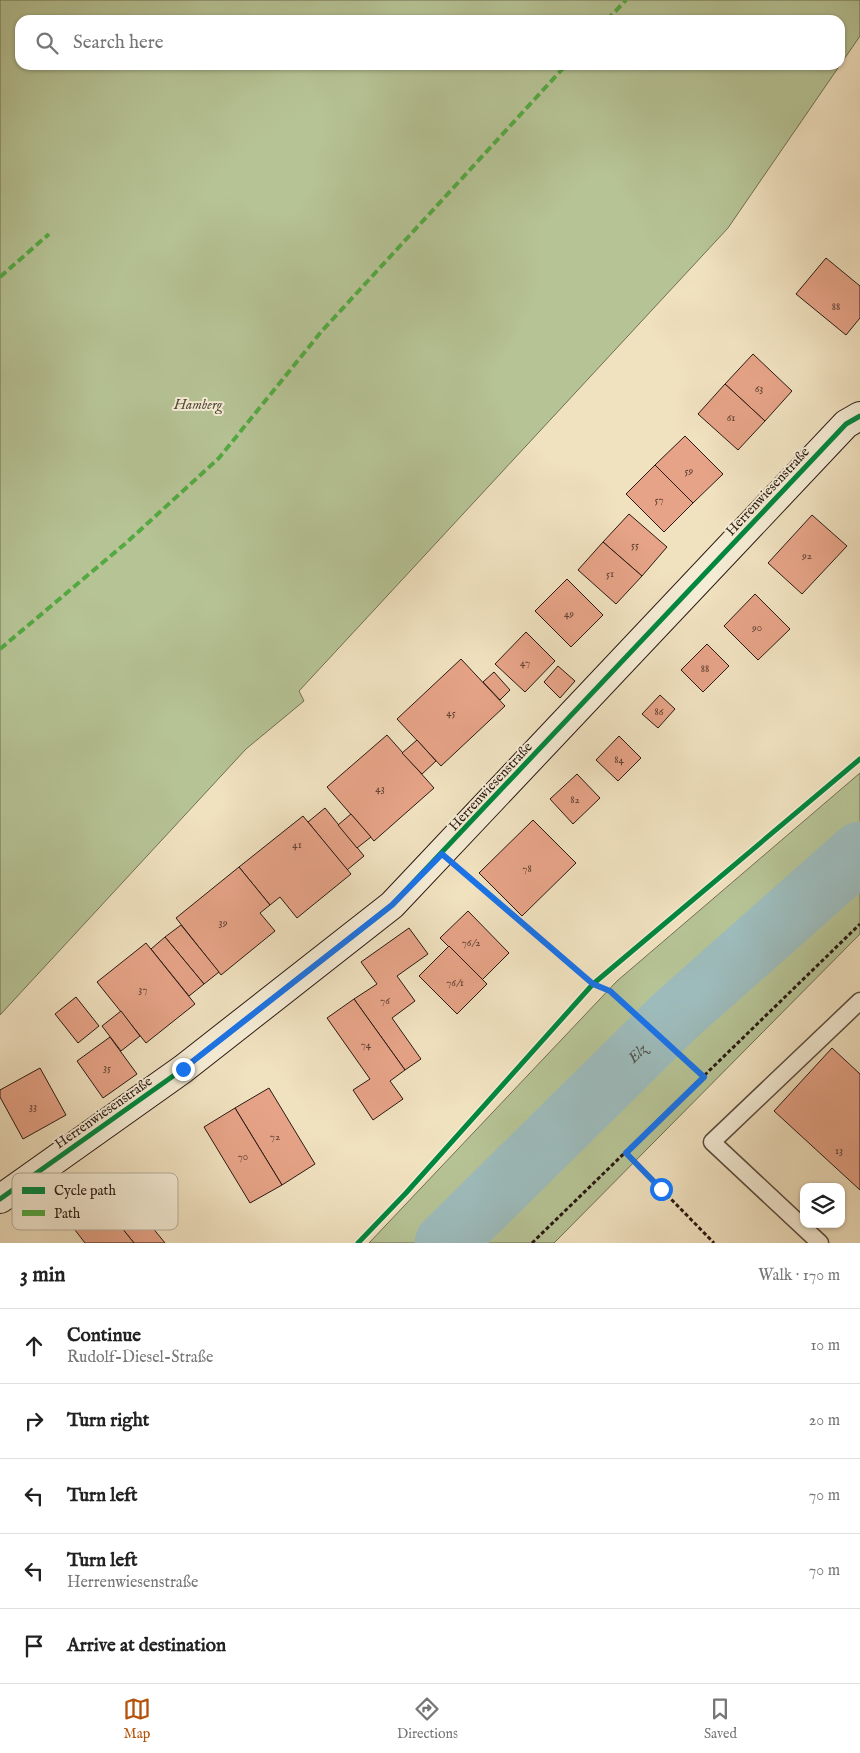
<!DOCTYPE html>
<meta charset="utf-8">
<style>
:root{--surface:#fff;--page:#f6f6f6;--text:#222;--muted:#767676;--line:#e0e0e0;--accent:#b45309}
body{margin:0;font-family:"IM FELL English",serif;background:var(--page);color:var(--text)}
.controls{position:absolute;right:15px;bottom:15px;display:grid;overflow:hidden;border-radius:10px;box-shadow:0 1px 4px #0004}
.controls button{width:45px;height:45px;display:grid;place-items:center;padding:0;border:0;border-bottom:1px solid var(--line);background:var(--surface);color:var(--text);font:25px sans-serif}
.stop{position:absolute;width:15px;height:15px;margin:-11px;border:4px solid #1a73e8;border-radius:50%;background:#fff}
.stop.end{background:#1a73e8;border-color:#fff;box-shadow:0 1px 5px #0008}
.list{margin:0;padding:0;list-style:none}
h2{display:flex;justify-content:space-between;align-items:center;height:65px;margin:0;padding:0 20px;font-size:21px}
h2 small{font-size:16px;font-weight:400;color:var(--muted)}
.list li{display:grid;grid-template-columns:32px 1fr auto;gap:15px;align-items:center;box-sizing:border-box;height:75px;padding:0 20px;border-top:1px solid var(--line)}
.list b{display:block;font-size:19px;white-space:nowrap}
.list p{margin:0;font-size:16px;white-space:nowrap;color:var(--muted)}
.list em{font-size:16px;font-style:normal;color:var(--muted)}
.icon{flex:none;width:28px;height:28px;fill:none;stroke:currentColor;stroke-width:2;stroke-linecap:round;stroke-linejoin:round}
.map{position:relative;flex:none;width:860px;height:1243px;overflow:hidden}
.search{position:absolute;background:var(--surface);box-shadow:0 1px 4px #0004;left:15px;right:15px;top:15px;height:55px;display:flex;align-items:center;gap:12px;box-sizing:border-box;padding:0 18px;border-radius:15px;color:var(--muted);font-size:19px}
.sheet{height:440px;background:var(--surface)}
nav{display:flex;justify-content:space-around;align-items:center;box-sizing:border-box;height:70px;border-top:1px solid var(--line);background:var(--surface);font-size:14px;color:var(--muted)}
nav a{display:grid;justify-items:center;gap:2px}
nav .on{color:var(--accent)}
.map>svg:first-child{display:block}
</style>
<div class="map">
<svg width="860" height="1243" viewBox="0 0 860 1243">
<rect width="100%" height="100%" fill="#f0e1bf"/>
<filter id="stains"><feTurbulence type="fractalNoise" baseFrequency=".004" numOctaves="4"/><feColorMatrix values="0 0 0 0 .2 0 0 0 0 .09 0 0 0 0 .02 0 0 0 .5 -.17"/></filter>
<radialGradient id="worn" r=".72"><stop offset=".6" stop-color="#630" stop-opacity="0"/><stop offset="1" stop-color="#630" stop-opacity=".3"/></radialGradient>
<g fill="#b6c395" stroke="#706e54" fill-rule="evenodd">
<path d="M0 0H860V36L728 228 299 691 304 701 246 749 0 1015ZM20 20H840V65H20Z"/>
<path d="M860 773V934L554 1243H369L617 981Z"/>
</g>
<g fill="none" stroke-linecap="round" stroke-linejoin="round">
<path stroke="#9dbbbb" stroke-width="61" id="s1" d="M445 1243 675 1016 860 852"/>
</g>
<g fill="#e6a387" stroke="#291912">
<path d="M826 258 860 286V318L846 335 796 294Z"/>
<path d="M753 354 792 391 765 421 725 384Z"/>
<path d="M725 384 765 421 738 450 698 414Z"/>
<path d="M685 436 723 474 693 503 655 465Z"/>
<path d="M655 465 693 503 664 532 626 494Z"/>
<path d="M629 514 667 547 642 576 603 542Z"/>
<path d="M812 515 847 546 802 594 768 563Z"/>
<path d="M603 542 642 576 616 604 578 570Z"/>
<path d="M567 579 603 615 571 647 535 611Z"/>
<path d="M755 594 790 629 758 660 724 626Z"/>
<path d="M526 632 555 661 525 692 495 664Z"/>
<path d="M707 644 729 666 703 692 681 670Z"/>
<path d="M461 659 505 706 441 766 397 719Z"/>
<path d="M558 666 575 681 560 698 544 682Z"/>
<path d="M494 672 510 690 500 700 483 682Z"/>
<path d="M660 695 675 709 658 728 642 714Z"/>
<path d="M387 735 434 788 374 841 327 787Z"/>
<path d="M619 736 641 758 618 781 596 760Z"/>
<path d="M417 740 436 761 422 774 402 753Z"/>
<path d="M577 774 600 798 573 824 550 799Z"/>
<path d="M325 808 364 856 347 870 308 822Z"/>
<path d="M351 814 371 837 357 848 338 825Z"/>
<path d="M303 816 351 874 297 918 280 897 270 905 239 867Z"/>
<path d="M533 820 576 863 522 916 479 873Z"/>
<path d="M239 867 270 905 260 913 275 931 221 975 176 918Z"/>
<path d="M468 911 509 953 482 980 440 938Z"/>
<path d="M181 925 219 972 204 984 165 937Z"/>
<path d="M409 928 428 954 397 976 415 1001 392 1018 421 1059 405 1070 354 999 377 984 361 962Z"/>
<path d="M165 937 204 984 189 996 151 949Z"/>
<path d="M146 943 195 1004 146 1043 97 982Z"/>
<path d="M449 946 487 984 457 1014 419 976Z"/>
<path d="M76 997 99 1026 78 1043 55 1014Z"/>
<path d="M354 999 405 1070 390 1081 403 1099 373 1120 353 1090 370 1079 327 1018Z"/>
<path d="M121 1011 140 1036 121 1051 102 1026Z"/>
<path d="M110 1037 137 1074 103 1098 77 1061Z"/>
<path d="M832 1048 860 1074V1190L774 1111Z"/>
<path d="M40 1068 66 1115 23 1139 0 1097V1090Z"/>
<path d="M269 1088 315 1164 282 1185 235 1108Z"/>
<path d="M235 1108 282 1185 250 1203 204 1127Z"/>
<path d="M136 1182 164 1218 152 1227 165 1243H134L105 1207Z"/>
<path d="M105 1207 134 1243H85L75 1230Z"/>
</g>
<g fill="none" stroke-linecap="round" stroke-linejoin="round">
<g stroke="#5b4b3d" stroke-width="19">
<path id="lane" d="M820 1243 712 1142 860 1001"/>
</g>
<g stroke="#291912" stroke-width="30">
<path id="secondary" d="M0 1199 183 1069 392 905 846 424 860 416"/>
</g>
<g stroke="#291912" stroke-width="3" stroke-dasharray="4 2.5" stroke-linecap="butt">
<path d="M464 873 593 984 610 991 704 1077"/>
<path d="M626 1153 714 1243"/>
<path d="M532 1243 860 924"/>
</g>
<use href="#lane" stroke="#f5ecd5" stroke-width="16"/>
<use href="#secondary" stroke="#f5ecd5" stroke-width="28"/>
<g stroke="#53a942" stroke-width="4" stroke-dasharray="8 4" stroke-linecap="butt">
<path d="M607 20 626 0"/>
<path d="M0 277 49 234"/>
<path d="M0 649 126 543 219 458 321 332 566 65"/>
</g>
<g stroke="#f5ecd5" stroke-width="8">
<g id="cycleway">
<path d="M0 1199 183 1069 392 905 846 424 860 416"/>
<path d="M358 1243 406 1193 593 984 860 759"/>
</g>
</g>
<use href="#cycleway" stroke="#00873e" stroke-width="5"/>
</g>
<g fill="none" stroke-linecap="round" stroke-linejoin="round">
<path stroke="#1a73e8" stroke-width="6" d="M183 1069 392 905 442 854 593 984 610 991 704 1077 626 1153 661 1189"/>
</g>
<g text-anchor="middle" stroke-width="4" stroke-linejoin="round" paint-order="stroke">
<g font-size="11" fill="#583c2f">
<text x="836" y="310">88</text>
<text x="759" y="392">63</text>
<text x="731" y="421">61</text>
<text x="689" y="474">59</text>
<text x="659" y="503">57</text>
<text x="635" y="548">55</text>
<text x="807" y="559">92</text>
<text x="610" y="577">51</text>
<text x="569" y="617">49</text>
<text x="757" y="631">90</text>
<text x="525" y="666">47</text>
<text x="705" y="672">88</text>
<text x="659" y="715">86</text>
<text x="451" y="716">45</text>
<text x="619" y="763">84</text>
<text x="380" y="792">43</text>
<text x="575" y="803">82</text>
<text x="297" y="848">41</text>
<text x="527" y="872">78</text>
<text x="223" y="926">39</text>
<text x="471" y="946">76/2</text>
<text x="455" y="986">76/1</text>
<text x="143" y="993">37</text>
<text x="385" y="1004">76</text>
<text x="366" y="1048">74</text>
<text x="107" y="1071">35</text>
<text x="33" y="1110">33</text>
<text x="275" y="1140">72</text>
<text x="839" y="1154">13</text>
<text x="243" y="1160">70</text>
</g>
<g font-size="14" font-style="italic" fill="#534c39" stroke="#f5ecd5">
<text x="198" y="409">Hamberg</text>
</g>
<g font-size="14" fill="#291912" stroke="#f5ecd5">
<text transform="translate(767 491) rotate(-47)" y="5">Herrenwiesenstraße</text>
<text transform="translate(490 786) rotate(-47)" y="5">Herrenwiesenstraße</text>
<text transform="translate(103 1112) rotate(-35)" y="5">Herrenwiesenstraße</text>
</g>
<g font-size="15" font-style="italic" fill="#52524d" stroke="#f5ecd5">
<text dy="5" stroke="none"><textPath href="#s1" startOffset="270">Elz</textPath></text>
</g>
</g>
<rect x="12" y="1173" width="166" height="57" rx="8" fill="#f5ecd5" stroke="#b8ad9a" stroke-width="1"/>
<rect x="22" y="1187" width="23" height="7" fill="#00873e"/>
<rect x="22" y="1210" width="23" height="6" fill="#53a942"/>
<g font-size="14" fill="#291912">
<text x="54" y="1195">Cycle path</text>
<text x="54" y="1218">Path</text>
</g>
<rect width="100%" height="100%" filter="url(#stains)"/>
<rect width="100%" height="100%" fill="url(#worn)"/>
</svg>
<div class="controls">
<button><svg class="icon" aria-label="layers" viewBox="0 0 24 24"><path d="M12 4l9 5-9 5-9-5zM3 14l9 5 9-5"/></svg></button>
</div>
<div class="stop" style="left:661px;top:1189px"></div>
<div class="stop end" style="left:183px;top:1069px"></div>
<div class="search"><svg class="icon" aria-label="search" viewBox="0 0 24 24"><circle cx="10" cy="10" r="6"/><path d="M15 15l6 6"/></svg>Search here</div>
</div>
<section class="sheet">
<h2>3 min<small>Walk · 170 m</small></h2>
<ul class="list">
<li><svg class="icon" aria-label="ahead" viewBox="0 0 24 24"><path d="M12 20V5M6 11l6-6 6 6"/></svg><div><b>Continue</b><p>Rudolf-Diesel-Straße</p></div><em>10 m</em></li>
<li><svg class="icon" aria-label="right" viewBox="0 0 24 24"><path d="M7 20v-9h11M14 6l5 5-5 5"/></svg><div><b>Turn right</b></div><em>20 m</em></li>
<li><svg class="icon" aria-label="left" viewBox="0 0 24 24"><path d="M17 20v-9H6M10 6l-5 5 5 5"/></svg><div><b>Turn left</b></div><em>70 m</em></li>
<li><svg class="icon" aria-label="left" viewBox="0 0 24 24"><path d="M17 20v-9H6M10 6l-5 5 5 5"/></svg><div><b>Turn left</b><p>Herrenwiesenstraße</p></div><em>70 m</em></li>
<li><svg class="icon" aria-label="arrive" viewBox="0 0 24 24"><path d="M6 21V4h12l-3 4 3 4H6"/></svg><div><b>Arrive at destination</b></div></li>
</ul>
</section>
<nav>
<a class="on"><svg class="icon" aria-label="map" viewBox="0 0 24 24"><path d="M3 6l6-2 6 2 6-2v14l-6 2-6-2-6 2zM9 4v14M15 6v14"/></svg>Map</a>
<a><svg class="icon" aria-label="directions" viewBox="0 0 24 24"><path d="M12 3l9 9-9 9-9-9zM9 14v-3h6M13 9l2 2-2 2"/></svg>Directions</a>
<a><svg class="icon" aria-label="saved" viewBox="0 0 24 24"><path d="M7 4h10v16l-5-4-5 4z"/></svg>Saved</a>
</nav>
